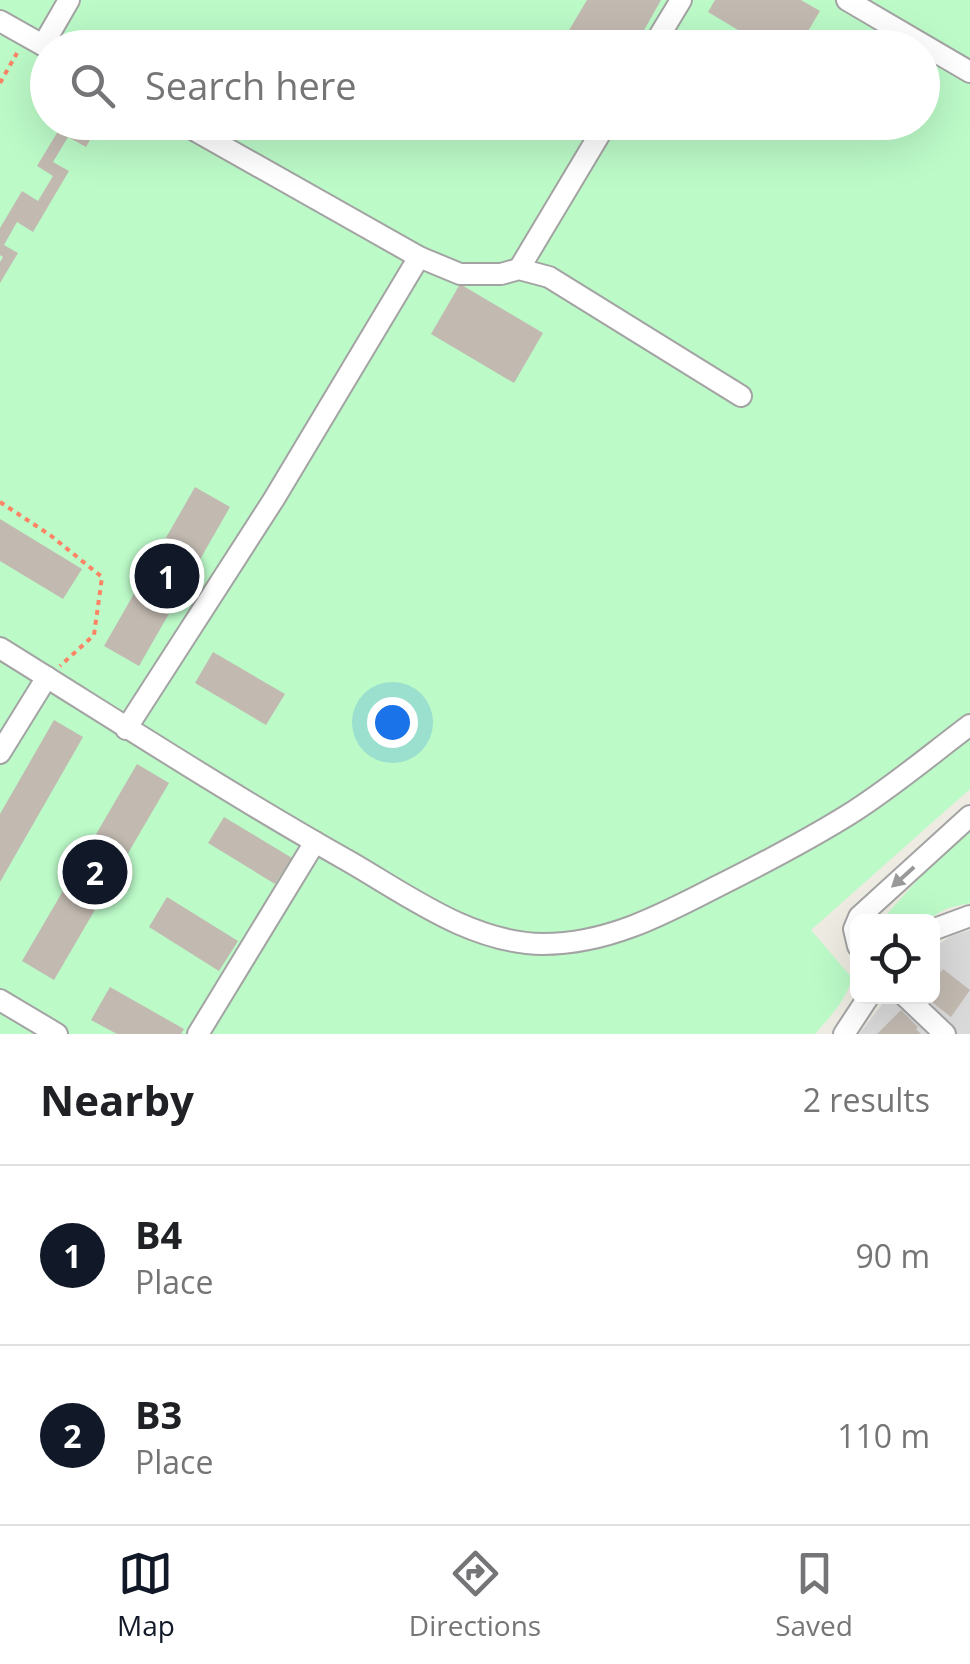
<!DOCTYPE html>
<meta charset="utf-8">
<style>
:root{--surface:#fff;--page:#f2f2f2;--text:#202124;--muted:#757577;--line:#e0e0e0;--accent:#111827}
body{margin:0;font-family:"Open Sans",sans-serif;background:var(--page);color:var(--text)}
.controls{position:absolute;right:30px;bottom:30px;display:grid;overflow:hidden;border-radius:15px;box-shadow:0 10px 40px #0002}
.controls button{width:90px;height:90px;display:grid;place-items:center;padding:0;border:0;border-bottom:2px solid var(--line);background:var(--surface);color:var(--text);font:50px sans-serif}
.you{position:absolute;left:392px;top:722px;width:35px;height:35px;margin:-25px;border:8px solid #fff;border-radius:50%;background:#1a73e8;box-shadow:0 0 0 15px #1a73e833}
.badge{display:grid;place-items:center;width:65px;height:65px;border-radius:50%;background:var(--accent);color:#fff;font-size:32px;font-weight:700}
.pin{position:absolute;translate:-50% -50%;border:5px solid #fff;box-shadow:0 2px 10px #0006}
.list{margin:0;padding:0;list-style:none}
h2{display:flex;justify-content:space-between;align-items:center;height:130px;margin:0;padding:0 40px;font-size:42px}
h2 small{font-size:32px;font-weight:400;color:var(--muted)}
.list li{display:grid;grid-template-columns:65px 1fr auto;gap:30px;align-items:center;box-sizing:border-box;height:180px;padding:0 40px;border-top:2px solid var(--line)}
.list b{display:block;font-size:38px;white-space:nowrap}
.list p{margin:0;font-size:32px;white-space:nowrap;color:var(--muted)}
.list em{font-size:32px;font-style:normal;color:var(--muted)}
.icon{flex:none;width:55px;height:55px;fill:none;stroke:currentColor;stroke-width:2;stroke-linecap:round;stroke-linejoin:round}
.map{position:relative;flex:none;width:970px;height:1034px;overflow:hidden}
.search{position:absolute;background:var(--surface);box-shadow:0 10px 40px #0002;left:30px;right:30px;top:30px;height:110px;display:flex;align-items:center;gap:25px;box-sizing:border-box;padding:0 35px;border-radius:55px;color:var(--muted);font-size:38px}
.sheet{height:490px;background:var(--surface)}
nav{display:flex;justify-content:space-around;align-items:center;box-sizing:border-box;height:140px;border-top:2px solid var(--line);background:var(--surface);font-size:28px;color:var(--muted)}
nav a{display:grid;justify-items:center;gap:5px}
nav .on{color:var(--accent)}
.map>svg:first-child{display:block}
</style>
<div class="map">
<svg width="970" height="1034" viewBox="0 0 970 1034">
<rect width="100%" height="100%" fill="#eeebe2"/>
<path fill="#dad9d9" d="M970 930V1034H859L888 997 932 996 933 948 951 936Z"/>
<g fill="#bcfac8" fill-rule="evenodd">
<path d="M0 0H970V789L811 930 852 978C847 999 829 1018 815 1034H0ZM48 48H922V122H48Z"/>
<path d="M970 828V903L948 908 924 921 880 922 936 859Z"/>
</g>
<g fill="#c2bab1">
<path d="M587 0H661L634 48H583L565 37Z"/>
<path d="M715 0H801L820 11 798 48H768L708 12Z"/>
<path d="M90 122H100L86 147 68 137 53 162 69 171 33 232 17 222 4 245 18 253 0 283V262L3 257 0 255V228L22 191 38 201 53 176 37 166 63 123 82 135Z"/>
<path d="M460 284 543 333 514 383 431 334Z"/>
<path d="M195 487 230 507 139 666 104 646Z"/>
<path d="M0 519 82 569 63 599 0 561Z"/>
<path d="M213 652 285 694 266 725 195 683Z"/>
<path d="M54 720 83 737 0 882V814Z"/>
<path d="M137 764 169 783 54 980 22 961Z"/>
<path d="M224 817 292 858 275 884 208 843Z"/>
<path d="M167 897 238 941 219 971 149 927Z"/>
<path d="M943 969 970 990 951 1017 924 996H932V982Z"/>
<path d="M110 987 184 1029 181 1034H117L91 1020Z"/>
<path d="M901 1010 918 1027 916 1029 921 1034H877Z"/>
</g>
<g fill="none" stroke-linecap="round" stroke-linejoin="round">
<g stroke="#a3a3a3" stroke-width="24">
<g id="minor">
<path d="M847 0 970 72"/>
<path d="M0 21 48 48"/>
<path d="M43 45 69 0"/>
<path d="M652 48 681 0"/>
<path d="M180 122 419 257 460 274H501L519 269 549 277 741 396"/>
<path d="M519 269 607 122"/>
<path d="M0 648C116 720 231 795 350 862 409 896 471 943 543 944 606 944 660 916 714 888 758 866 806 841 848 815 890 789 930 755 970 725"/>
<path d="M126 729 274 499 419 257"/>
<path d="M0 753 47 677"/>
<path d="M932 930 970 916"/>
<path d="M858 946 854 929 859 917 970 816"/>
<path d="M905 996 945 1034"/>
<path d="M0 1000 57 1034"/>
<path d="M198 1034 315 842"/>
<path d="M844 1034 869 996"/>
</g>
</g>
<g stroke="#fc8465" stroke-width="4" stroke-dasharray="5 5" stroke-linecap="butt">
<path d="M0 83 17 53"/>
<path d="M0 502 50 535 102 577 94 635 60 666"/>
</g>
<use href="#minor" stroke="#fff" stroke-width="20"/>
</g>
<defs><path id="oneway-solid" d="M-6-.8H1V-3.2L6.5 0L1 3.2V.8H-6Z" transform="scale(2.5)"/></defs>
<use fill="#999" href="#oneway-solid" transform="translate(903 877) rotate(138)"/>
</svg>
<div class="controls">
<button><svg class="icon" aria-label="locate" viewBox="0 0 24 24"><circle cx="12" cy="12" r="6"/><path d="M12 2v4M12 18v4M2 12h4M18 12h4"/></svg></button>
</div>
<div class="you"></div>
<div class="pin badge" style="left:167px;top:576px">1</div>
<div class="pin badge" style="left:95px;top:872px">2</div>
<div class="search"><svg class="icon" aria-label="search" viewBox="0 0 24 24"><circle cx="10" cy="10" r="6"/><path d="M15 15l6 6"/></svg>Search here</div>
</div>
<section class="sheet">
<h2>Nearby<small>2 results</small></h2>
<ul class="list">
<li><span class="badge">1</span><div><b>Β4</b><p>Place</p></div><em>90 m</em></li>
<li><span class="badge">2</span><div><b>Β3</b><p>Place</p></div><em>110 m</em></li>
</ul>
</section>
<nav>
<a class="on"><svg class="icon" aria-label="map" viewBox="0 0 24 24"><path d="M3 6l6-2 6 2 6-2v14l-6 2-6-2-6 2zM9 4v14M15 6v14"/></svg>Map</a>
<a><svg class="icon" aria-label="directions" viewBox="0 0 24 24"><path d="M12 3l9 9-9 9-9-9zM9 14v-3h6M13 9l2 2-2 2"/></svg>Directions</a>
<a><svg class="icon" aria-label="saved" viewBox="0 0 24 24"><path d="M7 4h10v16l-5-4-5 4z"/></svg>Saved</a>
</nav>
